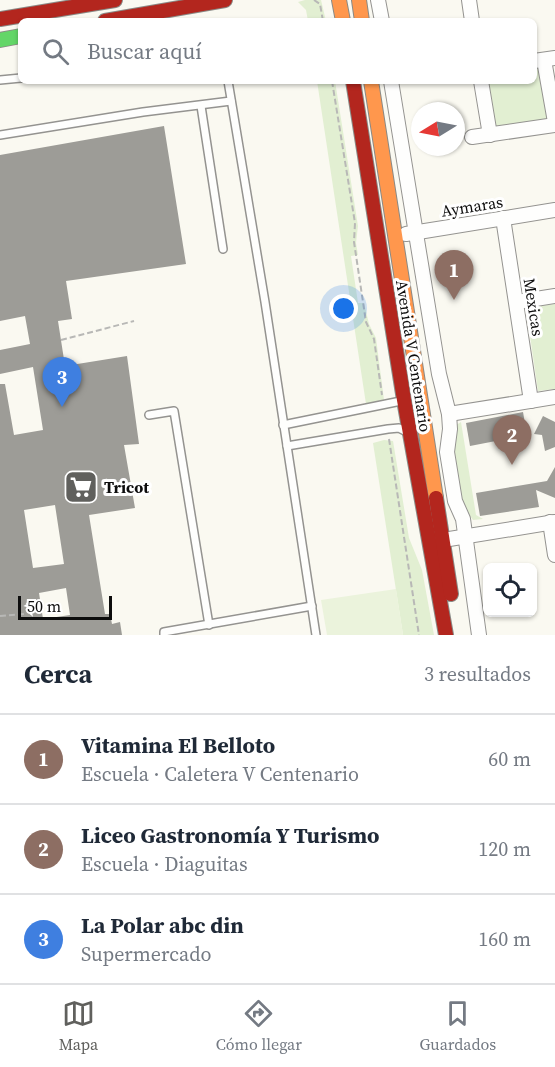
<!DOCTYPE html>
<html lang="es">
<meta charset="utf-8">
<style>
:root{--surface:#fff;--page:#f6f6f7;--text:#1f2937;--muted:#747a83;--line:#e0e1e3;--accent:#60605d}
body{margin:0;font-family:"Source Serif 4",serif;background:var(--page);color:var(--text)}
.controls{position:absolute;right:18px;bottom:18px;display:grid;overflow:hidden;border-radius:9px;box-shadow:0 2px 4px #0004}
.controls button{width:54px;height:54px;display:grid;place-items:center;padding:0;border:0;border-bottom:2px solid var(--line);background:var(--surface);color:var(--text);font:30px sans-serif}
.compass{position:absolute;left:411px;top:102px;width:54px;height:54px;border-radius:50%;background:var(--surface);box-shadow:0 2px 4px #0004;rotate:260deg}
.scale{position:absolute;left:18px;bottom:15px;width:94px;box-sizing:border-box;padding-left:6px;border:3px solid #0d0d0d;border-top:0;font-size:16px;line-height:21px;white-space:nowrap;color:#0d0d0d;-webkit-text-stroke:4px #fff;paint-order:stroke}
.you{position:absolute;left:344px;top:309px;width:21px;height:21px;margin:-15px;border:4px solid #fff;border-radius:50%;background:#1a73e8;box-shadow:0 0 0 9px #1a73e833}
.badge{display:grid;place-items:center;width:39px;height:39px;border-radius:50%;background:var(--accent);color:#fff;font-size:20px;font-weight:700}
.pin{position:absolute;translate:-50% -50px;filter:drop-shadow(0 2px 3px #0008)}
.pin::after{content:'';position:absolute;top:32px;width:21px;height:18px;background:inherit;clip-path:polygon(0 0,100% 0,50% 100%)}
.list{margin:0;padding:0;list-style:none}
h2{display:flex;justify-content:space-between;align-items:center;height:78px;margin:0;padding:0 24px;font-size:26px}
h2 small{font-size:20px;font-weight:400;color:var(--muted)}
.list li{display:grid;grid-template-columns:39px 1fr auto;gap:18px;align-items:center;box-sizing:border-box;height:90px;padding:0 24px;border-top:2px solid var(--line)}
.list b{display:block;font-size:22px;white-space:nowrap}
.list p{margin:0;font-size:20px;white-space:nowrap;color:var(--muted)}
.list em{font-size:20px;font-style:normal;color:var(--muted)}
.icon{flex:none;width:33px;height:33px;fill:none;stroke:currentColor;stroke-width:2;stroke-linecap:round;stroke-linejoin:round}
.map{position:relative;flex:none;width:555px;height:635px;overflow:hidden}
.search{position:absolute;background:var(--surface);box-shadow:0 2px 4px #0004;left:18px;right:18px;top:18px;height:66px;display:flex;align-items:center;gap:15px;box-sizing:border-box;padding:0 21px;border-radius:9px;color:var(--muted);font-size:22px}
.sheet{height:348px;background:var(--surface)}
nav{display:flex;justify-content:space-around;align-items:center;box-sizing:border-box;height:84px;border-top:2px solid var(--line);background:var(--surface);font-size:16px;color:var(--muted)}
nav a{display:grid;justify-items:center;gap:3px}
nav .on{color:var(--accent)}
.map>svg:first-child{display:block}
</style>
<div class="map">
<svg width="555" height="635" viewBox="0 0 555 635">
<rect width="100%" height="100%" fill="#faf9f1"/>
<g fill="#e2efd2">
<path d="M305 0H321L326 21H308L306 10 298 2Z"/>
<path d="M543 66 551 122 495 129 488 81H534V68Z"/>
<path d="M317 81H335L358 226 356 243 358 255 351 256 358 303H364L369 324 376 338 384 400 366 404Z"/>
<path d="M555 304V389L538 391 526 308Z"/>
<path d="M461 422 476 515 483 519 473 520 468 513 465 515C450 491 449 455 453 427Z"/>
<path d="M384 440 393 441 409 538 422 570 434 635H403L373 443Z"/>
</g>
<path fill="#ebf3dc" d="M396 589 403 635H327L321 600Z"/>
<g fill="#9d9c97" fill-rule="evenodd">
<path d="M164 126 186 264 66 281 72 319 58 321 65 366 127 356 139 444 124 445 135 508 89 515 105 614H110L112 624 120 622 122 635H0V384H5L14 435 43 430 33 367 0 374V350L30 344 25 316 0 321V155ZM55 505 64 564 33 568 24 510ZM66 588 70 615 43 619 39 593Z"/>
<path d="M523 412 527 435 470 446 466 423Z"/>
<path d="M543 416 555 422V447L545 451 542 435 534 434Z"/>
<path d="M555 467V498L536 490 539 507 480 516 476 493 547 481Z"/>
</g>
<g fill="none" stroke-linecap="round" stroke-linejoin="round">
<g stroke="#949390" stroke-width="10">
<g id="lane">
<path d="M0 80 21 78"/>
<path d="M228 81 265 302 316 635"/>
<path d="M201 106 223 249"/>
<path d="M0 135 143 112 231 101"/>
<path d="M149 415 174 411 209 625"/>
<path d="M283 425 401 401"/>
<path d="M287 446 388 429 399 428 405 431"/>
<path d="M164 635V632L312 606"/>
</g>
</g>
<g stroke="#949390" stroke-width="16">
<g id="street">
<path d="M378 0 382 21"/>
<path d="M469 0 472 21"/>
<path d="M544 60 555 122"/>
<path d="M534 61 555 58"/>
<path d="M391 81 439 374 449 414 450 429 447 452 455 501 463 519 479 635"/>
<path d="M481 81 490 135"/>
<path d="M472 137 555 125"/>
<path d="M503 218 531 401"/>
<path d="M406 234 555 210"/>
<path d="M517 302 555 296"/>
<path d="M449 414 555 397"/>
<path d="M550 522 555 555"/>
<path d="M443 540 555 522"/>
</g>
</g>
<g stroke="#8a8a86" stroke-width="16">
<path id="fast" d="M0 40 21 36"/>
</g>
<g stroke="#8a8a86" stroke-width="16">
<g id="slow">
<path d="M339 0 343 21"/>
<path d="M359 0 362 21"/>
<path d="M371 81 436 498"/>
</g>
</g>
<g stroke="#8a8a86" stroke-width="16">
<g id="jam">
<path d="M0 19 115 0"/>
<path d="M105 21 225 0"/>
<path d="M353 81 404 400 446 635"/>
<path d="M436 498 451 594"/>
</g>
</g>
<g stroke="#b8b8b6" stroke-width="2" stroke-dasharray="6 3" stroke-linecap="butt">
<path d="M314 0 320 4 323 21"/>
<path d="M332 81 355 223 354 242 366 322 374 339 382 395"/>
<path d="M61 340 134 321"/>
<path d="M389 439 419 635"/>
<path d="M0 616 25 614"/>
</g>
<use href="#lane" stroke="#fefefd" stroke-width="7"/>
<use href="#street" stroke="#fefefd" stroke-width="14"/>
<use href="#fast" stroke="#63d668" stroke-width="14"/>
<use href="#slow" stroke="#ff974d" stroke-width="14"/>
<use href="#jam" stroke="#b3261e" stroke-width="14"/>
</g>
<defs>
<g id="supermarket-square" transform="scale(1.725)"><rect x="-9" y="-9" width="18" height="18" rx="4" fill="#60605d" stroke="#fff"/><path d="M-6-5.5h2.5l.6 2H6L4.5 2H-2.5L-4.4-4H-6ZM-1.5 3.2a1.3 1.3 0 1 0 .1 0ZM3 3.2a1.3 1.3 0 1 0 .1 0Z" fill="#fff"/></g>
</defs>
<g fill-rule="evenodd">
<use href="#supermarket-square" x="81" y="487"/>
</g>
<g text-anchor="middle" stroke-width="6" stroke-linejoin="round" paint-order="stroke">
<g font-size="16" fill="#0d0d0d" stroke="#fff">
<text transform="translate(472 206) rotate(-9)" y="6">Aymaras</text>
<text transform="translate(534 307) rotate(81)" y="6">Mexicas</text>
<text transform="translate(414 356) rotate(81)" y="6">Avenida V Centenario</text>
</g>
<g font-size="16" font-weight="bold" fill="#0d0d0d" stroke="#fff" text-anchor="start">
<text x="104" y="493">Tricot</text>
</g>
</g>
</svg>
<div class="controls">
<button><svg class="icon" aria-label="locate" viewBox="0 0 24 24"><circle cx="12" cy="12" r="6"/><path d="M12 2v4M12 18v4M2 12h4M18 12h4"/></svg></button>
</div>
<svg class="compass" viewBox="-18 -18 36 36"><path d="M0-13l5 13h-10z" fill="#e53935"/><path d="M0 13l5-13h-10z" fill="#747a83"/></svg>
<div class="scale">50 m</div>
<div class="you"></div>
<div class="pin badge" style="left:454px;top:300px;background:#8d6e63">1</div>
<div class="pin badge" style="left:512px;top:465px;background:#8d6e63">2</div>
<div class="pin badge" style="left:62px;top:407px;background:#3f7fe0">3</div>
<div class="search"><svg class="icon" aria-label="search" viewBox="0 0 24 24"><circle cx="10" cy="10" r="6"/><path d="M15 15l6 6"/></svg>Buscar aquí</div>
</div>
<section class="sheet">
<h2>Cerca<small>3 resultados</small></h2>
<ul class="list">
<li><span class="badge" style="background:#8d6e63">1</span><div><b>Vitamina El Belloto</b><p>Escuela · Caletera V Centenario</p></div><em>60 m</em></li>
<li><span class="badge" style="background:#8d6e63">2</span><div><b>Liceo Gastronomía Y Turismo</b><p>Escuela · Diaguitas</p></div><em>120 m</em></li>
<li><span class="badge" style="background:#3f7fe0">3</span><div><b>La Polar abc din</b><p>Supermercado</p></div><em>160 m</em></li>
</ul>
</section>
<nav>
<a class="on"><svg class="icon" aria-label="map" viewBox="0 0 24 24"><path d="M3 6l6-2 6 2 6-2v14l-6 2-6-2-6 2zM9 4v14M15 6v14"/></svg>Mapa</a>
<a><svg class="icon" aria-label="directions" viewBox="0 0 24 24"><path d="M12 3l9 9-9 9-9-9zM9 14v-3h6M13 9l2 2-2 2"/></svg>Cómo llegar</a>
<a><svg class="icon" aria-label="saved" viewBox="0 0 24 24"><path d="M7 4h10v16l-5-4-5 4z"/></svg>Guardados</a>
</nav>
